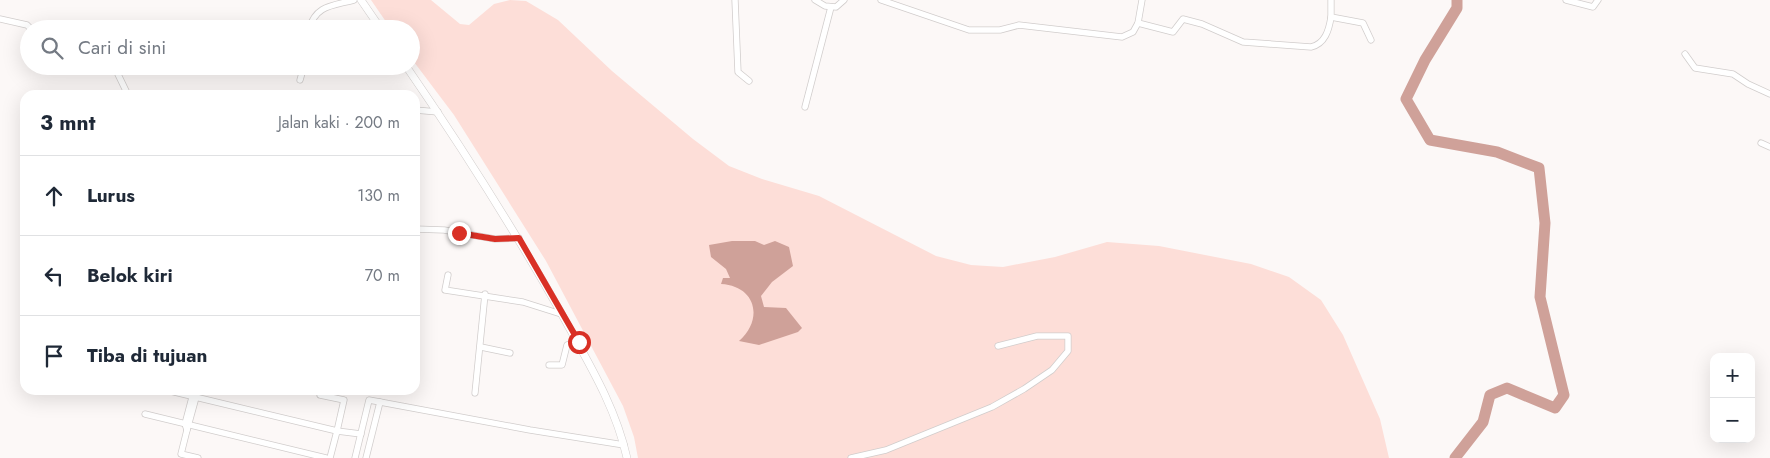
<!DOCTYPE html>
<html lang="id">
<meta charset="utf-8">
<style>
:root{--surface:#fff;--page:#f6f6f7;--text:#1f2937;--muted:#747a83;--line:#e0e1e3}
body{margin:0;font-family:Jost,sans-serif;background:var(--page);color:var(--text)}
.controls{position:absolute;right:15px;bottom:15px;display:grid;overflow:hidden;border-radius:10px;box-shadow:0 5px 20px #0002}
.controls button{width:45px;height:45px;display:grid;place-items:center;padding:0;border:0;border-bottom:1px solid var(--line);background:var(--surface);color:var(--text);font:25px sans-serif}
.stop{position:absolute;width:15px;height:15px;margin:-11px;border:4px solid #d93025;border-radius:50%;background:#fff}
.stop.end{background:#d93025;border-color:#fff;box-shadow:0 1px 5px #0008}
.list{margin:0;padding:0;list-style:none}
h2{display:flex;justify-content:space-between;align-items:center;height:65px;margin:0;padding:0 20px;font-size:21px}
h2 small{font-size:16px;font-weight:400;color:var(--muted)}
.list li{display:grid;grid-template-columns:32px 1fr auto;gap:15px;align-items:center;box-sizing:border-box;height:80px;padding:0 20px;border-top:1px solid var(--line)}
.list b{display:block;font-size:19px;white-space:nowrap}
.list em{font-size:16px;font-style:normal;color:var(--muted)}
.icon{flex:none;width:28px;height:28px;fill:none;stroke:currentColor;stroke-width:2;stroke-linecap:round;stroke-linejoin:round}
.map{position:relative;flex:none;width:1770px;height:458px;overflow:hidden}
.search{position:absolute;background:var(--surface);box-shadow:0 5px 20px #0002;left:20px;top:20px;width:400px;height:55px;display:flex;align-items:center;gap:12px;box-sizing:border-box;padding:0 18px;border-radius:28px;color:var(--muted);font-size:19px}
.panel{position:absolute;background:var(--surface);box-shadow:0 5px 20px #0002;left:20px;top:90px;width:400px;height:305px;border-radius:15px}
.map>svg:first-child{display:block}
</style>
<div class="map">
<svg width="1770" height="458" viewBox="0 0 1770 458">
<rect width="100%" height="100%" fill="#fcf8f7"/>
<path fill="#fdded8" d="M371 0H431L460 24 469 25 494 4 510 0 526 1 558 20 612 71 693 139 729 166 762 179 819 196 936 256 971 265 1003 267 1055 257 1107 242 1159 246 1251 264 1289 277 1321 300 1343 335 1380 419 1389 458H638L634 437 623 406 546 261 454 115 411 58V29H391Z"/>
<path fill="#cfa199" d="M732 241H755L764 245 775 241 789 247 793 266 772 282 761 296 764 307 786 308 802 328 798 332 759 345 739 341C764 319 756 286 721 284L723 278H730L726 269 711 257 709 245Z"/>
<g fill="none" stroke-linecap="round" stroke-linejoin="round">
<path stroke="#cfa199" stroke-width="11" d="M1455 458 1483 422 1490 395 1507 388 1555 408 1564 395 1540 297 1545 223 1539 168 1497 152 1430 140 1406 99 1425 60 1457 8V0"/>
<g stroke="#d1cdcc" stroke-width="7">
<g id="minor">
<path d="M735 0 738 72 749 81"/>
<path d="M815 0 825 6 836 7 844 0"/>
<path d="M881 0 969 30H1000L1019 25 1122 37 1133 32 1138 23 1142 0"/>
<path d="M1331 0V17L1363 23 1371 40"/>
<path d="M1566 0 1593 7 1598 0"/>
<path d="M0 19 27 25 31 29"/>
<path d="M1138 23 1173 32 1183 19 1202 24 1243 42 1311 47C1325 44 1329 30 1331 17"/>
<path d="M309 29C316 5 332 6 354 0"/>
<path d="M1685 54 1695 68 1733 74 1748 84 1770 94"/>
<path d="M114 66 128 95"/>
<path d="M300 80 304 66"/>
<path d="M805 107 831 7"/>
<path d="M415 110 438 112"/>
<path d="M1761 143 1770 147"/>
<path d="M415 229 444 230 495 239 519 238"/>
<path d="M448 275 445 290 523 302 561 314"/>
<path d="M481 347 510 353"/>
<path d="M549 365H562L567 345 579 342"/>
<path d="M166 390 337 431 344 400 320 395"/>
<path d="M194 390 185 424 187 430 198 390"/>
<path d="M475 393 485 294"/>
<path d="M380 402 530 430 624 445"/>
<path d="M145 414 326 458"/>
<path d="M187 430 181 454 198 458"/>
<path d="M330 458 337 431 361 434"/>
<path d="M355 458 369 400 380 402 366 458"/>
<path d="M851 458 886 450 992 407 1024 389 1052 370 1068 351V336H1037L998 346"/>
</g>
</g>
<g stroke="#d1cdcc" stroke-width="8">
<g id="tertiary">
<path d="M361 0 381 29"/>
<path d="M406 66C461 146 512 226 560 311 586 359 615 404 627 458"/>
</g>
</g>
<use href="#minor" stroke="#fff" stroke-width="5.5"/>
<use href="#tertiary" stroke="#fff" stroke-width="7"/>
</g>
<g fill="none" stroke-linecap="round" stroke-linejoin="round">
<path stroke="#d93025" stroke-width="6" d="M459 233 495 239 519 238 579 342"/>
</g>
</svg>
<div class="controls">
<button>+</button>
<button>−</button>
</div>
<div class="stop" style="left:579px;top:342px"></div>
<div class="stop end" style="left:459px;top:233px"></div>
<div class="search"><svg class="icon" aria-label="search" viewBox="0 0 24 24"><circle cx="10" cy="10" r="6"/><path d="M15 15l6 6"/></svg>Cari di sini</div>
<section class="panel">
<h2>3 mnt<small>Jalan kaki · 200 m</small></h2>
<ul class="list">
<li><svg class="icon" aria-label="ahead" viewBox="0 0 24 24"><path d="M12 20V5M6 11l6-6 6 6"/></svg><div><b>Lurus</b></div><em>130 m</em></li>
<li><svg class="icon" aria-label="left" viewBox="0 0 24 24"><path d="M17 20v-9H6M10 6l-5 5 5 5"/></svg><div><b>Belok kiri</b></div><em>70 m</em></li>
<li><svg class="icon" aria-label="arrive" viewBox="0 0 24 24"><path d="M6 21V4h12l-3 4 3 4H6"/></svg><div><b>Tiba di tujuan</b></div></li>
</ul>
</section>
</div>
